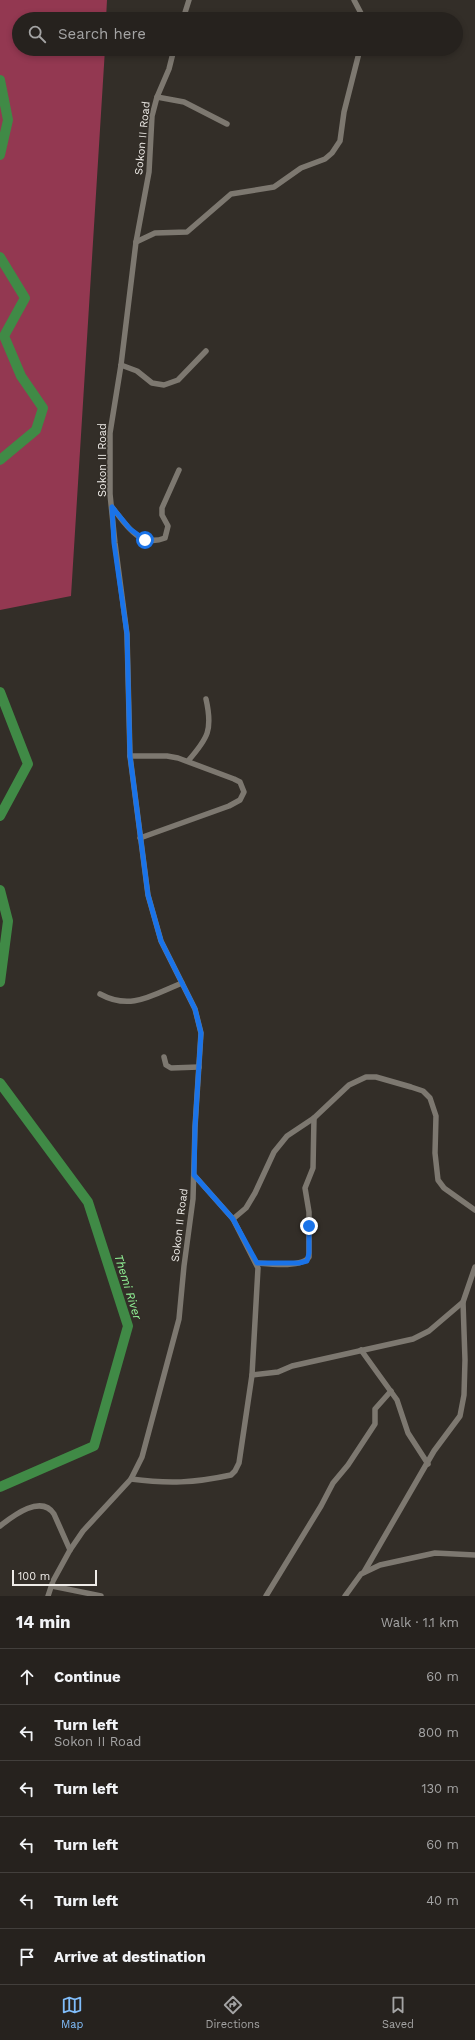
<!DOCTYPE html>
<meta charset="utf-8">
<style>
:root{--surface:#26221e;--page:#322f2b;--text:#f1f3f6;--muted:#a4a4a4;--line:#423f3c;--accent:#80bdfa}
body{margin:0;font-family:"Work Sans",sans-serif;background:var(--page);color:var(--text)}
.scale{position:absolute;left:12px;bottom:10px;width:85px;box-sizing:border-box;padding-left:4px;border:2px solid #efece8;border-top:0;font-size:11px;line-height:14px;white-space:nowrap;color:#efece8;-webkit-text-stroke:3px #332e28;paint-order:stroke}
.stop{position:absolute;width:12px;height:12px;margin:-9px;border:3px solid #1a73e8;border-radius:50%;background:#fff}
.stop.end{background:#1a73e8;border-color:#fff;box-shadow:0 1px 4px #0008}
.list{margin:0;padding:0;list-style:none}
h2{display:flex;justify-content:space-between;align-items:center;height:52px;margin:0;padding:0 16px;font-size:17px}
h2 small{font-size:13px;font-weight:400;color:var(--muted)}
.list li{display:grid;grid-template-columns:26px 1fr auto;gap:12px;align-items:center;box-sizing:border-box;height:56px;padding:0 16px;border-top:1px solid var(--line)}
.list b{display:block;font-size:15px;white-space:nowrap}
.list p{margin:0;font-size:13px;white-space:nowrap;color:var(--muted)}
.list em{font-size:13px;font-style:normal;color:var(--muted)}
.icon{flex:none;width:22px;height:22px;fill:none;stroke:currentColor;stroke-width:2;stroke-linecap:round;stroke-linejoin:round}
.map{position:relative;flex:none;width:475px;height:1596px;overflow:hidden}
.search{position:absolute;background:var(--surface);box-shadow:0 2px 6px #0003;left:12px;right:12px;top:12px;height:44px;display:flex;align-items:center;gap:10px;box-sizing:border-box;padding:0 14px;border-radius:22px;color:var(--muted);font-size:15px}
.sheet{height:388px;background:var(--surface)}
nav{display:flex;justify-content:space-around;align-items:center;box-sizing:border-box;height:56px;border-top:1px solid var(--line);background:var(--surface);font-size:11px;color:var(--muted)}
nav a{display:grid;justify-items:center;gap:2px}
nav .on{color:var(--accent)}
.map>svg:first-child{display:block}
</style>
<div class="map">
<svg width="475" height="1596" viewBox="0 0 475 1596">
<rect width="100%" height="100%" fill="#332e28"/>
<path fill="#933851" d="M0 0H107L106 19H19V49H105L71 596 0 610Z"/>
<g fill="none" stroke-linecap="round" stroke-linejoin="round">
<g stroke="#408a46" stroke-width="10">
<path d="M0 80 8 120 0 155"/>
<path d="M0 257 25 298 4 336 21 376 43 408 36 430 0 460"/>
<path d="M0 692 28 764 0 816"/>
<path d="M0 890 8 921 0 982"/>
<path d="M0 1083 88 1202 128 1326 94 1446 0 1487"/>
</g>
<g stroke="#7d7870" stroke-width="5.5">
<path d="M354 0 364 19"/>
<path d="M183 19 189 0"/>
<path d="M157 97 184 102 227 124"/>
<path d="M136 242 155 233 187 232 231 194 274 187 301 168 325 159 332 153 340 141 344 112 360 49"/>
<path d="M121 365 137 371 152 383 164 385 178 380 206 351"/>
<path d="M112 507C126 525 139 548 165 538L168 526 162 515V508L179 470"/>
<path d="M130 756H167L178 758 234 779 240 782 244 792 240 800 229 806 140 838"/>
<path d="M188 761C208 738 213 730 206 699"/>
<path d="M100 994C131 1011 152 995 182 983"/>
<path d="M164 1057 166 1065 171 1068 199 1067"/>
<path d="M233 1219 246 1208 255 1193 274 1152 287 1136 314 1118 349 1085 366 1077H376L411 1087 423 1091 430 1098 436 1116 435 1153 438 1180 444 1188 475 1210"/>
<path d="M257 1263C269 1264 302 1268 309 1257V1212L305 1188 313 1168 314 1118"/>
<path d="M361 1350 397 1400 408 1433 428 1464"/>
<path d="M252 1375 278 1372 292 1366 413 1339 429 1331 463 1302"/>
<path d="M131 1479C168 1484 194 1483 231 1475L235 1471 239 1463 252 1375 258 1268 233 1219 194 1175"/>
<path d="M0 1526C13 1516 41 1494 54 1514L70 1550"/>
<path d="M364 1572 434 1451 460 1416 464 1395 465 1360 463 1302 475 1267"/>
<path d="M52 1586 101 1596"/>
<path d="M48 1596 53 1581 70 1550 83 1531 131 1479 142 1457 179 1319 184 1266 193 1199 195 1127 201 1033 195 1009 161 941 148 895 130 756 127 634 115 543 110 494V433L121 365 136 242 149 172 152 116 157 97 169 69 174 49"/>
<path d="M266 1596 321 1506 333 1483 348 1465 375 1424V1409L391 1391"/>
<path d="M345 1596 361 1574 380 1565 435 1553 475 1555"/>
</g>
</g>
<g fill="none" stroke-linecap="round" stroke-linejoin="round">
<path stroke="#1a73e8" stroke-width="5" d="M145 540 130 529 112 507 114 543 127 634 130 756 148 895 161 941 195 1009 201 1033 195 1127 194 1175 233 1219 257 1263H299L307 1261 309 1253V1226"/>
</g>
<g text-anchor="middle" stroke-width="3" stroke-linejoin="round" paint-order="stroke">
<g font-size="11" fill="#efece8" stroke="#332e28">
<text transform="translate(142 138) rotate(-84)" y="4">Sokon II Road</text>
<text transform="translate(102 460) rotate(-90)" y="4">Sokon II Road</text>
<text transform="translate(179 1225) rotate(-83)" y="4">Sokon II Road</text>
</g>
<g font-size="12" font-style="italic" fill="#91f296" stroke="#332e28">
<text transform="translate(128 1287) rotate(73)" y="4">Themi River</text>
</g>
</g>
</svg>
<div class="scale">100 m</div>
<div class="stop" style="left:145px;top:540px"></div>
<div class="stop end" style="left:309px;top:1226px"></div>
<div class="search"><svg class="icon" aria-label="search" viewBox="0 0 24 24"><circle cx="10" cy="10" r="6"/><path d="M15 15l6 6"/></svg>Search here</div>
</div>
<section class="sheet">
<h2>14 min<small>Walk · 1.1 km</small></h2>
<ul class="list">
<li><svg class="icon" aria-label="ahead" viewBox="0 0 24 24"><path d="M12 20V5M6 11l6-6 6 6"/></svg><div><b>Continue</b></div><em>60 m</em></li>
<li><svg class="icon" aria-label="left" viewBox="0 0 24 24"><path d="M17 20v-9H6M10 6l-5 5 5 5"/></svg><div><b>Turn left</b><p>Sokon II Road</p></div><em>800 m</em></li>
<li><svg class="icon" aria-label="left" viewBox="0 0 24 24"><path d="M17 20v-9H6M10 6l-5 5 5 5"/></svg><div><b>Turn left</b></div><em>130 m</em></li>
<li><svg class="icon" aria-label="left" viewBox="0 0 24 24"><path d="M17 20v-9H6M10 6l-5 5 5 5"/></svg><div><b>Turn left</b></div><em>60 m</em></li>
<li><svg class="icon" aria-label="left" viewBox="0 0 24 24"><path d="M17 20v-9H6M10 6l-5 5 5 5"/></svg><div><b>Turn left</b></div><em>40 m</em></li>
<li><svg class="icon" aria-label="arrive" viewBox="0 0 24 24"><path d="M6 21V4h12l-3 4 3 4H6"/></svg><div><b>Arrive at destination</b></div></li>
</ul>
</section>
<nav>
<a class="on"><svg class="icon" aria-label="map" viewBox="0 0 24 24"><path d="M3 6l6-2 6 2 6-2v14l-6 2-6-2-6 2zM9 4v14M15 6v14"/></svg>Map</a>
<a><svg class="icon" aria-label="directions" viewBox="0 0 24 24"><path d="M12 3l9 9-9 9-9-9zM9 14v-3h6M13 9l2 2-2 2"/></svg>Directions</a>
<a><svg class="icon" aria-label="saved" viewBox="0 0 24 24"><path d="M7 4h10v16l-5-4-5 4z"/></svg>Saved</a>
</nav>
